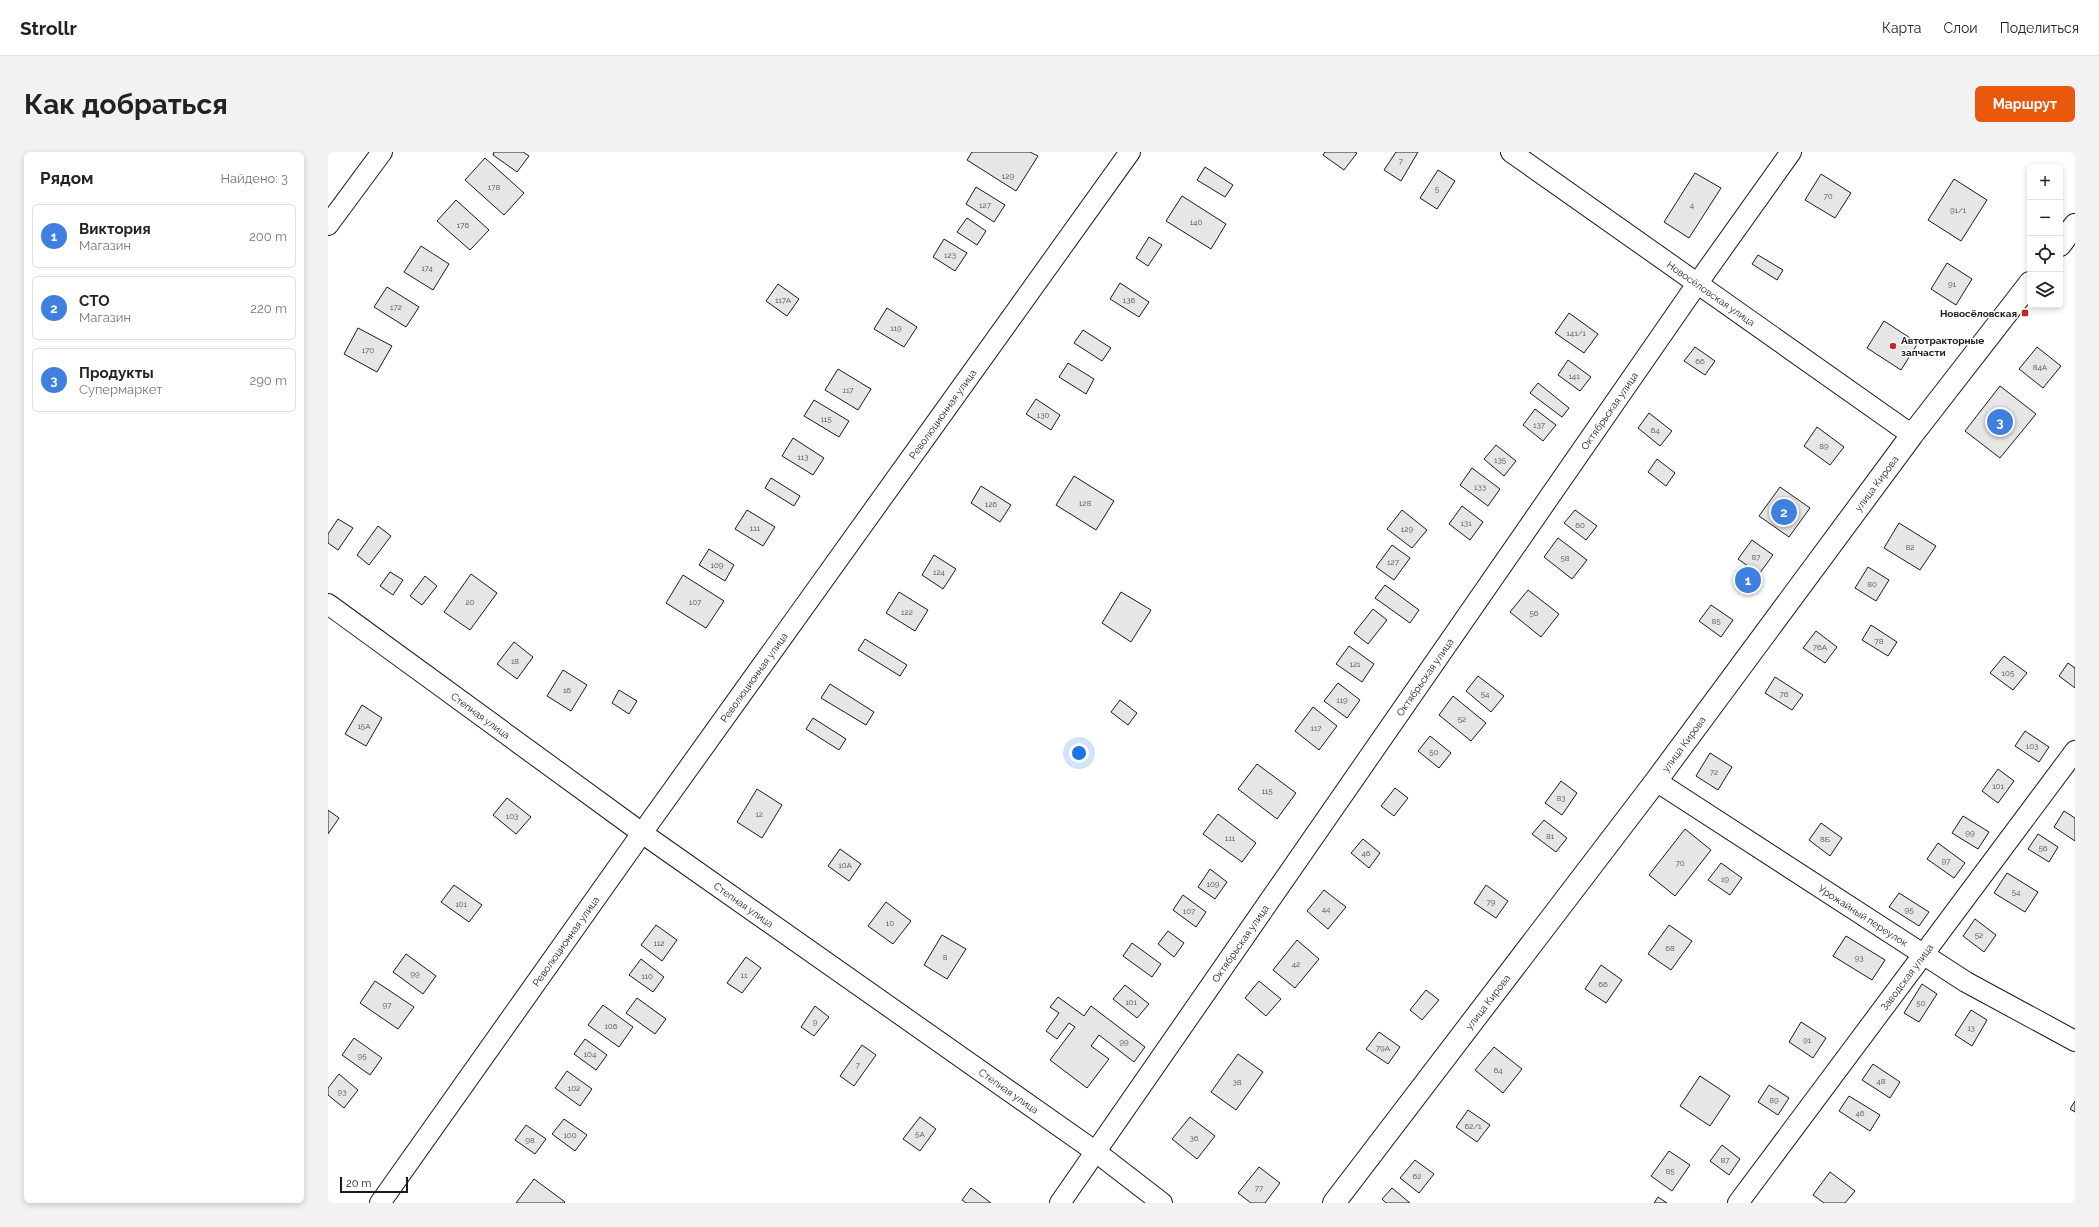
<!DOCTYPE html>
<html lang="ru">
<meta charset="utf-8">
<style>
:root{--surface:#fff;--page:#f2f2f2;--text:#222;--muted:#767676;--line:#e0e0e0;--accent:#ea580c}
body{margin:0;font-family:Raleway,sans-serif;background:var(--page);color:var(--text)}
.controls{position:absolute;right:12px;top:12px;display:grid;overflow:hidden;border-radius:6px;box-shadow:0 2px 6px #0003}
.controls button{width:36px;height:36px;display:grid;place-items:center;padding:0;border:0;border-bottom:1px solid var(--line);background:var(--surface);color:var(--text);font:20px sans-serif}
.scale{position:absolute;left:12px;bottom:10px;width:68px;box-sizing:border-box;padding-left:4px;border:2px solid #1a1a1a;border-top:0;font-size:11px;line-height:14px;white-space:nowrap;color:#1a1a1a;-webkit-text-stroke:3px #fff;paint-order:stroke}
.you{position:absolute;left:751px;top:601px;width:14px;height:14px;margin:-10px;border:3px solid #fff;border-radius:50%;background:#1a73e8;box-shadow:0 0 0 6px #1a73e833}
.badge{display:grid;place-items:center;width:26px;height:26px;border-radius:50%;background:var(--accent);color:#fff;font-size:13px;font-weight:700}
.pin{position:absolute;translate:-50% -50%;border:2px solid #fff;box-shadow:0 1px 4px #0006}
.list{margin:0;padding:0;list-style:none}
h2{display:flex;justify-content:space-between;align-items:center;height:52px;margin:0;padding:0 16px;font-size:17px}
h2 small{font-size:13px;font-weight:400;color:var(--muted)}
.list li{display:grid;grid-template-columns:26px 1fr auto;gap:12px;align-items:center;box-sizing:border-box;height:64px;margin:0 8px 8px;padding:0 8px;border:1px solid var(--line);border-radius:6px}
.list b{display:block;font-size:15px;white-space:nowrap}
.list p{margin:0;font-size:13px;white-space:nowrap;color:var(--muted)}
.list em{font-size:13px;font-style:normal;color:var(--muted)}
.icon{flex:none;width:22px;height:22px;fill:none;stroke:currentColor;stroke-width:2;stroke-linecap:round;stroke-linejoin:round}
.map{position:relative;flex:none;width:1747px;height:1051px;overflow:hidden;border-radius:6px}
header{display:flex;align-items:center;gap:24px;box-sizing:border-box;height:56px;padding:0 20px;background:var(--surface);border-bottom:1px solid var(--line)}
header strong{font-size:19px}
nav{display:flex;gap:22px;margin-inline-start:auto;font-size:14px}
.intro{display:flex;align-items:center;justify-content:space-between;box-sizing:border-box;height:96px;padding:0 24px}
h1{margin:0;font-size:28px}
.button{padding:10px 18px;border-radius:6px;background:var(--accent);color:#fff;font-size:14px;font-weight:700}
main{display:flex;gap:24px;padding:0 24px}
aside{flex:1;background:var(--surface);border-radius:6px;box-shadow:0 2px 6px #0003}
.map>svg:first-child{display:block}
</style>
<header>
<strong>Strollr</strong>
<nav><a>Карта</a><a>Слои</a><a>Поделиться</a></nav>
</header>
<div class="intro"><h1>Как добраться</h1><a class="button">Маршрут</a></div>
<main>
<aside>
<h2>Рядом<small>Найдено: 3</small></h2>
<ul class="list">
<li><span class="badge" style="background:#3f7fe0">1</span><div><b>Виктория</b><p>Магазин</p></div><em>200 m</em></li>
<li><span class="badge" style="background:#3f7fe0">2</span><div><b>СТО</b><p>Магазин</p></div><em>220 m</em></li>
<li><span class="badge" style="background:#3f7fe0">3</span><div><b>Продукты</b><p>Супермаркет</p></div><em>290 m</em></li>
</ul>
</aside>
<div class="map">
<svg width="1747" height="1051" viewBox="0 0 1747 1051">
<rect width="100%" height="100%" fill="#fff"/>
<g fill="#e6e6e6" stroke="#1a1a1a">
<path d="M166 0H195L201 4 189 20 165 3Z"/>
<path d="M644 0H702L710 4 688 39 639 8Z"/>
<path d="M997 0H1027L1029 1 1016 18 995 3Z"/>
<path d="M1068 0H1090L1073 29 1056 18Z"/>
<path d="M157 6 196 41 176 63 137 28Z"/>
<path d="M877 15 905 33 897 45 869 28Z"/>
<path d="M1110 18 1127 29 1109 57 1092 46Z"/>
<path d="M1367 21 1393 36 1361 86 1336 70Z"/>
<path d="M1493 22 1523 41 1507 66 1477 48Z"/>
<path d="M1626 27 1659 48 1633 89 1600 68Z"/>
<path d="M648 35 677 53 666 70 638 52Z"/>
<path d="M854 44 898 72 883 97 838 69Z"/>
<path d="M128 48 161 78 142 98 109 69Z"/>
<path d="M639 66 658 79 649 93 629 80Z"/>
<path d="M821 85 834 93 820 114 808 106Z"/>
<path d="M616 87 639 101 627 119 605 105Z"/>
<path d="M93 94 121 112 105 138 76 120Z"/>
<path d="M1430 103 1455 118 1449 128 1424 112Z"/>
<path d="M1619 111 1644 127 1628 153 1603 137Z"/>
<path d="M792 131 821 150 811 165 782 147Z"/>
<path d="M450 132 471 147 459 164 438 149Z"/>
<path d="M59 135 91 155 78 175 46 155Z"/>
<path d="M559 156 589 175 576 195 546 177Z"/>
<path d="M1241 161 1270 182 1256 201 1227 181Z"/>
<path d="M1556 169 1590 191 1573 218 1539 196Z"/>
<path d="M30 176 64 194 49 220 16 202Z"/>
<path d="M755 178 783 196 774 209 746 191Z"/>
<path d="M1367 195 1387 209 1377 223 1356 209Z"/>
<path d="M1709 195 1733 214 1715 236 1691 217Z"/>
<path d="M1240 208 1263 225 1252 239 1230 223Z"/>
<path d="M740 211 766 227 758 242 731 225Z"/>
<path d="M510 217 543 237 530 258 497 238Z"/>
<path d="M1210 231 1241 256 1234 265 1202 241Z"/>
<path d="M1672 234 1708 262 1672 306 1637 279Z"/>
<path d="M708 247 732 263 723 278 698 262Z"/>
<path d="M486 248 521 269 511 285 476 264Z"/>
<path d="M1207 257 1228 273 1215 289 1195 273Z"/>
<path d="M1321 261 1344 279 1332 294 1310 276Z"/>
<path d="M1489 275 1516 295 1502 313 1476 294Z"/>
<path d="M465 286 496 306 485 323 454 304Z"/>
<path d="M1168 293 1188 309 1176 324 1156 307Z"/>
<path d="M1329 307 1347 321 1338 334 1320 320Z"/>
<path d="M1144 316 1172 337 1160 354 1132 333Z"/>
<path d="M746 324 786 349 768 378 728 353Z"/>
<path d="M443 326 472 344 466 354 437 336Z"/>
<path d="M653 334 683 353 672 370 643 351Z"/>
<path d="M1452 335 1482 356 1461 385 1431 364Z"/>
<path d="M1134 354 1155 370 1142 388 1121 372Z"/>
<path d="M419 358 447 375 435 394 407 377Z"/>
<path d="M1074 358 1099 378 1084 396 1059 377Z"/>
<path d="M1247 358 1269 374 1258 388 1236 371Z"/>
<path d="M10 367 25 376 10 398 0 391V382Z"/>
<path d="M1571 371 1608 394 1592 418 1556 396Z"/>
<path d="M50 374 63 384 41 413 29 403Z"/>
<path d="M1230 386 1259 408 1244 427 1216 405Z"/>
<path d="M1424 388 1445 403 1431 422 1410 407Z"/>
<path d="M1064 393 1082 406 1066 428 1048 415Z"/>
<path d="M381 397 406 413 397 429 371 413Z"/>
<path d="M606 403 628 417 615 437 594 423Z"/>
<path d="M1540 415 1561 428 1548 449 1527 436Z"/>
<path d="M62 420 75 428 65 443 52 434Z"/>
<path d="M143 422 169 441 142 478 116 460Z"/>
<path d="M355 423 396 449 378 476 338 451Z"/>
<path d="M97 424 109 434 94 453 82 444Z"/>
<path d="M1057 433 1091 458 1082 471 1047 446Z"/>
<path d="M1200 438 1231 462 1213 485 1182 460Z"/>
<path d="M571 440 600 458 587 479 558 461Z"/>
<path d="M793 440 823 458 803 490 774 471Z"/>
<path d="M1383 453 1405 468 1393 485 1371 469Z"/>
<path d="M1045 457 1059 468 1040 492 1026 481Z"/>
<path d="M1543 473 1569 490 1560 504 1534 488Z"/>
<path d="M1488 479 1509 495 1497 511 1475 496Z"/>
<path d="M537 487 579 513 572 524 530 498Z"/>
<path d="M186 490 205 505 189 527 169 512Z"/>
<path d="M1021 494 1046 512 1034 530 1008 512Z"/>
<path d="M1676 504 1699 521 1685 538 1662 521Z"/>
<path d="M1740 511 1747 516V536L1731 524Z"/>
<path d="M235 518 259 533 243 559 219 544Z"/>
<path d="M1150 524 1176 544 1163 560 1138 539Z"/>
<path d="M1447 525 1475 543 1464 558 1437 541Z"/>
<path d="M1010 531 1032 548 1019 566 996 549Z"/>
<path d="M502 532 546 560 538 573 493 546Z"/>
<path d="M291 538 309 549 301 562 284 551Z"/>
<path d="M1125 544 1158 571 1143 589 1111 563Z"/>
<path d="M792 548 809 561 800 573 783 560Z"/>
<path d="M34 553 54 566 38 594 17 582Z"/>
<path d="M985 555 1009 574 991 598 967 579Z"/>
<path d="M485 566 518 587 511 598 478 577Z"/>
<path d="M1697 579 1721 595 1711 610 1687 594Z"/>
<path d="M1102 584 1123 601 1111 616 1090 599Z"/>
<path d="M1382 601 1404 615 1390 638 1368 624Z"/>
<path d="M929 612 968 641 949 667 910 637Z"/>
<path d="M1670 617 1686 629 1670 651 1654 639Z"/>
<path d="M1233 629 1249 641 1234 663 1217 651Z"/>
<path d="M1067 636 1080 646 1066 664 1053 654Z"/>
<path d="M429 637 454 653 434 686 409 670Z"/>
<path d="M179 646 203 665 188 682 165 663Z"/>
<path d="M0 658 11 666 0 682Z"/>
<path d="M1736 659 1747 666V689L1726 675Z"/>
<path d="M890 662 928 691 914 710 875 682Z"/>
<path d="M1635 664 1661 680 1650 697 1624 681Z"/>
<path d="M1216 668 1239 686 1228 700 1204 682Z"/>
<path d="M1493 671 1514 686 1502 704 1481 688Z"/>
<path d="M1357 677 1383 698 1347 744 1321 723Z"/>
<path d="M1710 682 1730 695 1721 710 1700 697Z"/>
<path d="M1035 687 1052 701 1041 716 1023 701Z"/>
<path d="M1610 691 1637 711 1626 726 1599 707Z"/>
<path d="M512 697 533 712 521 729 500 714Z"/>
<path d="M1393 711 1414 726 1402 743 1380 728Z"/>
<path d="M882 717 899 730 887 747 870 735Z"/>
<path d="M1679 721 1710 740 1697 760 1666 741Z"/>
<path d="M126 733 154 753 141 770 113 750Z"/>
<path d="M1158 733 1180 749 1168 766 1146 751Z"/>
<path d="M996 738 1018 755 1000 777 979 759Z"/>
<path d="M1571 741 1601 760 1591 774 1561 755Z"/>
<path d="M855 743 878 760 868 775 845 758Z"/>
<path d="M558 750 583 769 565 792 540 774Z"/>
<path d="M1647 767 1668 783 1656 800 1635 784Z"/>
<path d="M328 773 349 788 334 809 313 793Z"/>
<path d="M1341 773 1364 789 1343 818 1320 802Z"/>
<path d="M840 779 856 791 846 805 830 792Z"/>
<path d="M614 783 638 797 619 827 596 813Z"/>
<path d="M1518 784 1557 808 1544 828 1505 804Z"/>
<path d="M969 788 991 807 967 836 945 818Z"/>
<path d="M804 791 833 812 824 825 795 804Z"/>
<path d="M78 802 108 824 95 842 65 820Z"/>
<path d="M418 805 433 816 414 841 399 831Z"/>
<path d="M313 807 336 825 325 840 301 823Z"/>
<path d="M1273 813 1294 828 1278 851 1257 837Z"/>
<path d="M47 829 86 855 70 877 32 851Z"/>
<path d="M931 829 953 847 938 864 917 846Z"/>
<path d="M1594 832 1609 842 1591 870 1576 861Z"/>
<path d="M797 833 821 852 809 866 785 847Z"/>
<path d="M1098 838 1111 848 1094 868 1082 858Z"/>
<path d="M730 845 756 864 763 854 817 895 806 910 771 883 763 894 781 907 759 936 722 908 747 875 741 871 729 887 718 879 731 861 722 855Z"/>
<path d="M309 846 338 867 327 882 298 861Z"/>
<path d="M275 853 305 875 291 895 260 873Z"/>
<path d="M487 854 501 865 486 884 473 875Z"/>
<path d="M1643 858 1659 868 1644 894 1627 883Z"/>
<path d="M1473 870 1498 886 1485 906 1461 890Z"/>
<path d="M1051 880 1072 895 1060 912 1038 897Z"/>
<path d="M26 886 54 906 42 923 14 903Z"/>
<path d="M257 887 279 903 268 918 246 902Z"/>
<path d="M534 893 548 903 526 934 512 924Z"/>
<path d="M1166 895 1194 917 1175 941 1147 918Z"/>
<path d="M910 902 935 920 908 958 883 940Z"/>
<path d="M1545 912 1572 930 1562 946 1534 928Z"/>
<path d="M239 919 264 937 252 954 227 936Z"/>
<path d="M11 922 30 938 16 956 0 943V936Z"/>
<path d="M1372 924 1402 944 1382 974 1352 954Z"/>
<path d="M1441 933 1461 946 1450 963 1430 950Z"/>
<path d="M1521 944 1552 963 1542 979 1511 959Z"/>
<path d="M1747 949V960L1742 957Z"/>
<path d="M1140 958 1162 973 1149 990 1128 975Z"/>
<path d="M592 965 608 977 592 999 575 987Z"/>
<path d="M862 965 887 984 869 1007 844 987Z"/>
<path d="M236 967 259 983 247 999 224 982Z"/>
<path d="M198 973 218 987 207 1002 187 988Z"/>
<path d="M1394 993 1412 1007 1401 1023 1382 1009Z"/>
<path d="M1341 999 1362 1013 1344 1039 1323 1024Z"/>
<path d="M1087 1008 1106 1022 1091 1041 1072 1026Z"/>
<path d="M931 1015 952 1031 937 1051H923L910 1041Z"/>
<path d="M1502 1020 1527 1039 1517 1051H1496L1485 1043Z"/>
<path d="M206 1027 237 1050 236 1051H188Z"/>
<path d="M643 1036 663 1051H638L634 1048Z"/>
<path d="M1064 1036 1082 1051H1058L1054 1047Z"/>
<path d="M1330 1045 1339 1051H1326Z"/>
</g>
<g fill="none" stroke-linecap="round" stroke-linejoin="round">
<g stroke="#1a1a1a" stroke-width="22">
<g id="minor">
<path id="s1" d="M1183 0 1584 283"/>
<path d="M0 73 54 0"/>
<path id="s2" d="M0 452 314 681 768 1000 834 1051"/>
<path id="s3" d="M1328 629 1638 830 1747 889"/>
<path id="s4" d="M52 1051 314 681 802 0"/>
<path id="s5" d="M732 1051 1369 132 1463 0"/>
<path id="s6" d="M1410 1051 1747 599"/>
</g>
</g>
<g stroke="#1a1a1a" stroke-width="24">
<g id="tertiary">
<path d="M1732 93 1747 73"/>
<path id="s7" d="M1006 1051 1328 629 1584 283 1702 131"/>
</g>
</g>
<use href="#minor" stroke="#fff" stroke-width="20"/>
<use href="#tertiary" stroke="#fff" stroke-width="22"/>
</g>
<g fill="#c62828" stroke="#fff" stroke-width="1.5">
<rect x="1693" y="157" width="8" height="8" rx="2"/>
<circle cx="1565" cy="194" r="4"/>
</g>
<g text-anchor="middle" stroke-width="3" stroke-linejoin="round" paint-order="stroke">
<g font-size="8" fill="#4d4d4d">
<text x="1073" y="12">7</text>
<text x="680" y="27">129</text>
<text x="166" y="38">178</text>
<text x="1109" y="40">5</text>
<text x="1500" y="47">70</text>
<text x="657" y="56">127</text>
<text x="1364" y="56">4</text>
<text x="1630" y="61">91/1</text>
<text x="868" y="73">140</text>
<text x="135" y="76">176</text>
<text x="622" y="106">123</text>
<text x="99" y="119">174</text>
<text x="1624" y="135">91</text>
<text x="455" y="151">117А</text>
<text x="801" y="151">136</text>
<text x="68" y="158">172</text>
<text x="568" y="179">119</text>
<text x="1248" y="184">141/1</text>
<text x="40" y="201">170</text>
<text x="1372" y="212">66</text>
<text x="1712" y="218">84А</text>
<text x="1246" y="227">141</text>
<text x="520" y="241">117</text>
<text x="715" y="266">130</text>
<text x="498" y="270">115</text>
<text x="1211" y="276">137</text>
<text x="1327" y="281">64</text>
<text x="1496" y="297">89</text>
<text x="475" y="308">113</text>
<text x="1172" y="311">135</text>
<text x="1152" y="338">133</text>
<text x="757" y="354">128</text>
<text x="663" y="355">126</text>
<text x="1138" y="374">131</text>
<text x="1252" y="376">60</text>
<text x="427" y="379">111</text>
<text x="1079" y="380">129</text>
<text x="1582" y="398">82</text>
<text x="1428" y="408">87</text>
<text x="1237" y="409">58</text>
<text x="1065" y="413">127</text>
<text x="389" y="416">109</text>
<text x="611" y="423">124</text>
<text x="1544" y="435">80</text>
<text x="142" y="453">20</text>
<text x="367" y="453">107</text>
<text x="579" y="463">122</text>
<text x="1206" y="464">56</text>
<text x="1388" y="472">85</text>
<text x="1551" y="492">78</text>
<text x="1492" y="498">76А</text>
<text x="187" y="512">18</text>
<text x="1027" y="515">121</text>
<text x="1680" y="524">105</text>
<text x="239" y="541">16</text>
<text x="1157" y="545">54</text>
<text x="1456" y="545">76</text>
<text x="1014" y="551">119</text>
<text x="1134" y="570">52</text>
<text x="36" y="577">15А</text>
<text x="988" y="579">117</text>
<text x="1704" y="597">103</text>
<text x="1106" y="603">50</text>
<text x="1386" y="623">72</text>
<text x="1670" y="637">101</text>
<text x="939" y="642">115</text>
<text x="1233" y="649">83</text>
<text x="431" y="665">12</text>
<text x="184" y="667">103</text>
<text x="1642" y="684">99</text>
<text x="1222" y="687">81</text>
<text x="902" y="689">111</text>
<text x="1497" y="690">8Б</text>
<text x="1715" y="699">56</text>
<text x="1038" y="704">46</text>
<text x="1618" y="712">97</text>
<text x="1352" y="714">70</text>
<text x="517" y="716">10А</text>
<text x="1397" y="730">19</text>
<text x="885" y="735">109</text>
<text x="1688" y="743">54</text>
<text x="1163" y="753">79</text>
<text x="133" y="755">101</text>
<text x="998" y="760">44</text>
<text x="1581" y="761">95</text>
<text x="861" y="762">107</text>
<text x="562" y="774">10</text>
<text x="1651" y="786">52</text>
<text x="331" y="794">112</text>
<text x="1342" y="799">68</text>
<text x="617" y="808">8</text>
<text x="1531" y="809">93</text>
<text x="968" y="815">42</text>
<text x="87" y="825">99</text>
<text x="416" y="826">11</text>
<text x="319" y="827">110</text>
<text x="1275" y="835">66</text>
<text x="803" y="853">101</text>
<text x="1593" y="854">50</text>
<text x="59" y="856">97</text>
<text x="487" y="873">9</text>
<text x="283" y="877">106</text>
<text x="1643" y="879">13</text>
<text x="1479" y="891">91</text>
<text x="796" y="893">99</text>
<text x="1055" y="899">79А</text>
<text x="262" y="905">104</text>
<text x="34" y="907">95</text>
<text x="530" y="916">7</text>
<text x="1170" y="921">64</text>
<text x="1553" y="932">48</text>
<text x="909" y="933">38</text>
<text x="246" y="939">102</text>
<text x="14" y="943">93</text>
<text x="1446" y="951">89</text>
<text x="1532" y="964">46</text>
<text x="1145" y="977">62/1</text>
<text x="592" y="985">5А</text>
<text x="242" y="986">100</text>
<text x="866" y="989">36</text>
<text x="202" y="991">98</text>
<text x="1397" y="1011">87</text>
<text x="1342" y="1022">85</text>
<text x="1089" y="1027">62</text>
<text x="931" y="1039">77</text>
</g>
<g font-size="10" fill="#1a1a1a" stroke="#fff">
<text dy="4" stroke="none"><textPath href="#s1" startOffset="245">Новосёловская улица</textPath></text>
<text dy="4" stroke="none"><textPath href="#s5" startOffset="964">Октябрьская улица</textPath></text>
<text dy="4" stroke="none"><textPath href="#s4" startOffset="969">Революционная улица</textPath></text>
<text dy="4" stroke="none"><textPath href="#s7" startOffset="901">улица Кирова</textPath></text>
<text dy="4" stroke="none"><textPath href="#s4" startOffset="645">Революционная улица</textPath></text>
<text dy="4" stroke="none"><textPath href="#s5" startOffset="640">Октябрьская улица</textPath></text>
<text dy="4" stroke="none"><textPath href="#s2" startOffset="189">Степная улица</textPath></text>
<text dy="4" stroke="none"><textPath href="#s7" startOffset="577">улица Кирова</textPath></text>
<text dy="4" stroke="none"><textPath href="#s2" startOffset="513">Степная улица</textPath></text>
<text dy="4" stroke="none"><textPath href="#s3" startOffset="247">Урожайный переулок</textPath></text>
<text dy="4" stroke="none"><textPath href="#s4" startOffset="321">Революционная улица</textPath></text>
<text dy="4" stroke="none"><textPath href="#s5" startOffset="316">Октябрьская улица</textPath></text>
<text dy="4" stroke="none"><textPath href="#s6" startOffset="282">Заводская улица</textPath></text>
<text dy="4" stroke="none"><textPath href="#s7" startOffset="253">улица Кирова</textPath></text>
<text dy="4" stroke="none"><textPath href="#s2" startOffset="837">Степная улица</textPath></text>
</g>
<g font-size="10" font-weight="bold" fill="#1a1a1a" stroke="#fff" text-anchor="end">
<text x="1689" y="165">Новосёловская</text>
<text x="1573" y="192" text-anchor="start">Автотракторные<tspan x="1573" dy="12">запчасти</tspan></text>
</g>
</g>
</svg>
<div class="controls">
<button>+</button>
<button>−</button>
<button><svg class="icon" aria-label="locate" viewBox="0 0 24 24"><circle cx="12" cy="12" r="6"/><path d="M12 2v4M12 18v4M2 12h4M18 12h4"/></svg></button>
<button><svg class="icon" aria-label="layers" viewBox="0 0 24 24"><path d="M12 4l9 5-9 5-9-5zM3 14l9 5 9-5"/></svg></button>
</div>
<div class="scale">20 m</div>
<div class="you"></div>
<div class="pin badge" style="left:1420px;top:428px;background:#3f7fe0">1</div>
<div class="pin badge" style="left:1456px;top:360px;background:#3f7fe0">2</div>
<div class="pin badge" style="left:1672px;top:270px;background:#3f7fe0">3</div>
</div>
</main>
